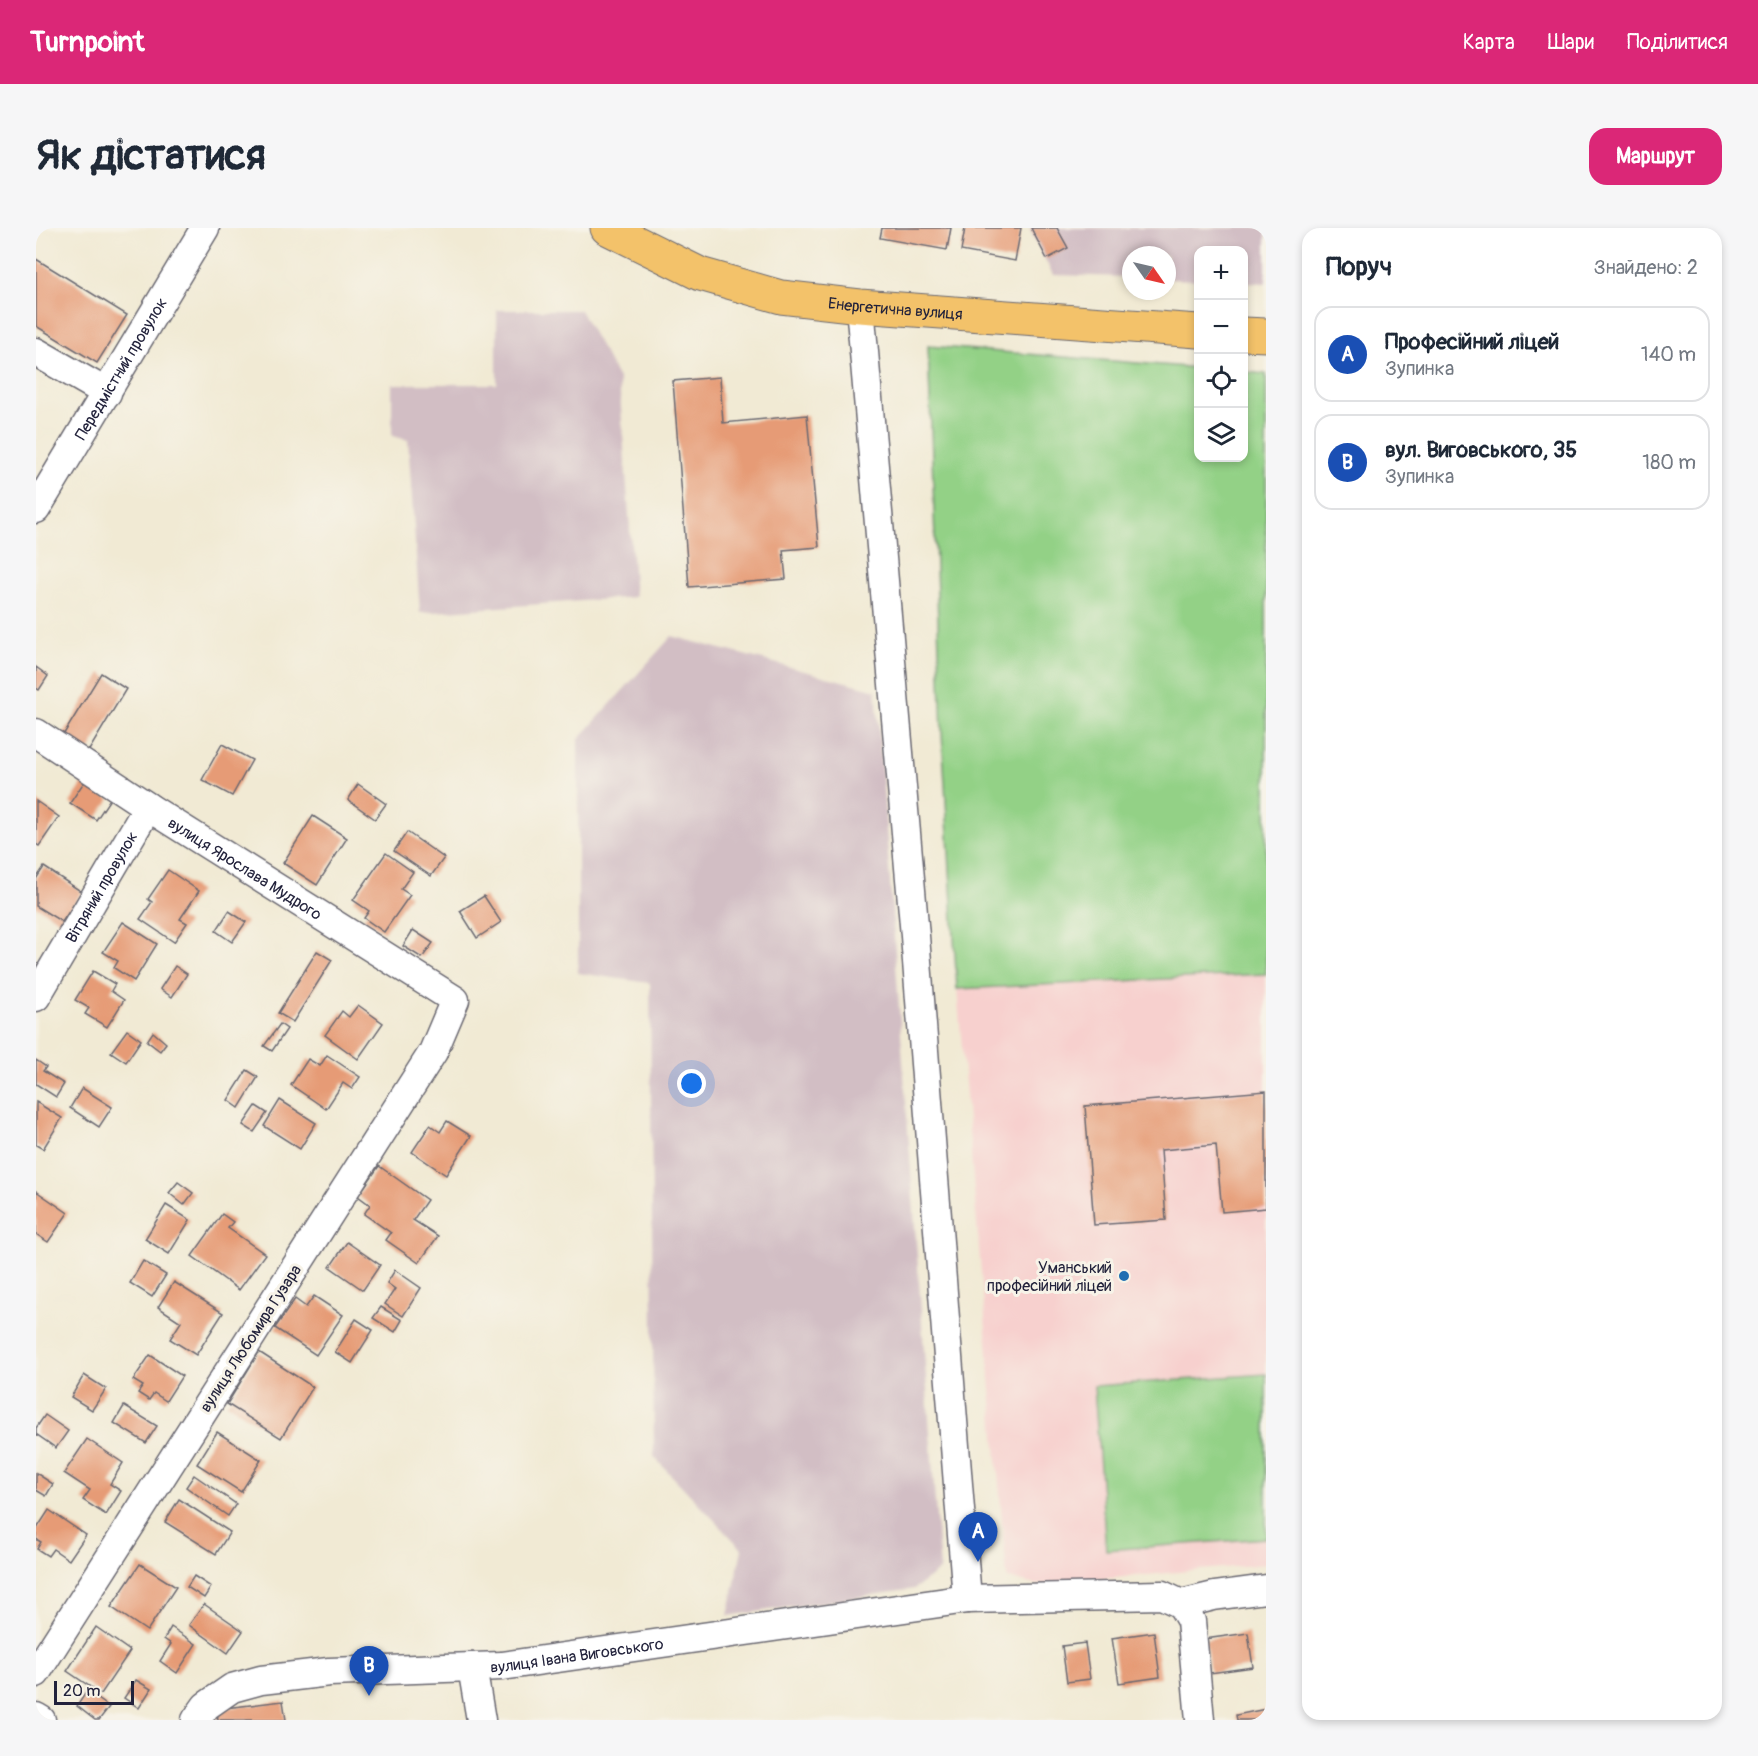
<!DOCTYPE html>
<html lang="uk">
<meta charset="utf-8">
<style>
:root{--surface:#fff;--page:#f6f6f7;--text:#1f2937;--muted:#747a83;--line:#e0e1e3;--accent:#db2777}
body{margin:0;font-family:Pangolin,sans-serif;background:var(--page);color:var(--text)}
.controls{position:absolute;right:18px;top:18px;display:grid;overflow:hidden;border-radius:12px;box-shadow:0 3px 9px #0003}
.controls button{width:54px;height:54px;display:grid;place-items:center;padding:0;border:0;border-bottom:2px solid var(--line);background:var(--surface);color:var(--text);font:30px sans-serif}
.compass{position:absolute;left:1086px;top:18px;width:54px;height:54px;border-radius:50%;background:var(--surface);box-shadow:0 3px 9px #0003;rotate:124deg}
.scale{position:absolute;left:18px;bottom:15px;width:80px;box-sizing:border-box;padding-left:6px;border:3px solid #22223b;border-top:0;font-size:16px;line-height:21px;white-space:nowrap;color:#22223b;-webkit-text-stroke:4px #f7f3e8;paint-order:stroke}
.you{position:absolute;left:656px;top:856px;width:21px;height:21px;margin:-15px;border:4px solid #fff;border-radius:50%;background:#1a73e8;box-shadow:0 0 0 9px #1a73e833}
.badge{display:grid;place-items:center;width:39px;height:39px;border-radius:50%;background:var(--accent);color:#fff;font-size:20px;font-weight:700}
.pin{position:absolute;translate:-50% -50px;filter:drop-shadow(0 2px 3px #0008)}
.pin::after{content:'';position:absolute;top:32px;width:21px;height:18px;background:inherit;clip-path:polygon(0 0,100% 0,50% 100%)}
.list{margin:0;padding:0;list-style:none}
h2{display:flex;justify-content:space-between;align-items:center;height:78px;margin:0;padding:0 24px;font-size:26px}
h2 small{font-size:20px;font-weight:400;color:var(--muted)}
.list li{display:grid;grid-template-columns:39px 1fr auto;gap:18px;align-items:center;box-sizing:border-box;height:96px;margin:0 12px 12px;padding:0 12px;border:2px solid var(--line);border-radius:18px}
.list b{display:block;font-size:22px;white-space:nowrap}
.list p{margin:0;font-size:20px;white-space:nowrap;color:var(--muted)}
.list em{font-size:20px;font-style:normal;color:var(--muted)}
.icon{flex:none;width:33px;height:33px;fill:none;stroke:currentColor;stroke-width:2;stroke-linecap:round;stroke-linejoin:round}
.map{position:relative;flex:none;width:1230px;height:1492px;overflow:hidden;border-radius:18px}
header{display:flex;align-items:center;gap:36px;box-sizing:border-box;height:84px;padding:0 30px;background:var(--accent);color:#fff}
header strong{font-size:28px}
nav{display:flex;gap:33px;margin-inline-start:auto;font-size:21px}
.intro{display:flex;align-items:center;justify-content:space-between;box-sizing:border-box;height:144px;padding:0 36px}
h1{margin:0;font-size:42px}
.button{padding:15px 27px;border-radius:18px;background:var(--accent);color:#fff;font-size:21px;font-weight:700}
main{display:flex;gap:36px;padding:0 36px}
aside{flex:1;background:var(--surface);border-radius:18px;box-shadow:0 3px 9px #0003}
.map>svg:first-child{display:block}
</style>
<header>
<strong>Turnpoint</strong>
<nav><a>Карта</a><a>Шари</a><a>Поділитися</a></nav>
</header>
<div class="intro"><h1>Як дістатися</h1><a class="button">Маршрут</a></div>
<main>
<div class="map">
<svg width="1230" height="1492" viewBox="0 0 1230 1492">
<rect width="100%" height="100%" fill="#f7f3e8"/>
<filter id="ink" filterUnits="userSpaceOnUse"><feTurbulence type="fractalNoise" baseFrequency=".0167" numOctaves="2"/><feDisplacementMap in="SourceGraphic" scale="12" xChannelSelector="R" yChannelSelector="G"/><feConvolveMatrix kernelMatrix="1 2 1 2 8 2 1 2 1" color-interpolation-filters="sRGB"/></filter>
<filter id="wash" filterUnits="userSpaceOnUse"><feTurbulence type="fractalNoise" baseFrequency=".008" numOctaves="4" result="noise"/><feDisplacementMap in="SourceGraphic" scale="24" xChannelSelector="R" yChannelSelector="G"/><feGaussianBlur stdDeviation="1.35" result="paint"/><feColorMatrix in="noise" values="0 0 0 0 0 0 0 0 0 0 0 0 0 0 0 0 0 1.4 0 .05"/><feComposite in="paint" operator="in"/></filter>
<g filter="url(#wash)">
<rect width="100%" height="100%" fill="#f1ead4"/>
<path fill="#f7d0ce" d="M1230 746V1336L1000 1357 971 1350 921 761Z"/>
<g fill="#d2bec4">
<path d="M993 0H1230V55L1208 54V22H1162V52L1131 51V27H1095V49L1017 47Z"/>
<path d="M461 82H544L583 152 599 369 384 385 372 212 356 208V156H461Z"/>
<path d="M636 408 840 462 904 1342 878 1361 692 1388 706 1321 618 1229 614 755 542 745V512Z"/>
</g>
<g fill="#93d186" stroke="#5a7a60" stroke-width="1.5">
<path d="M892 118 1162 140V230H1208V144L1230 146V746L921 761 906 505Z"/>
<path d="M1230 1146V1310L1070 1322 1058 1158Z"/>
</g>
<g id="blocks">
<g fill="#e69b76">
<path d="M846 0H915L911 22 844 10Z"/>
<path d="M929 0H985L979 33 925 23Z"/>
<path d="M995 0H1021L1032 20 1011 31Z"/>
<path d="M0 31 91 87 61 135 0 98Z"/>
<path d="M684 149 687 195 771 187 783 319 747 322 750 351 653 359 637 153Z"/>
<path d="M0 439 12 448 3 462 0 460Z"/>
<path d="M65 445 90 461 52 524 26 509Z"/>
<path d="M186 516 216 532 196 568 166 552Z"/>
<path d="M48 554 74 571 60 592 34 575Z"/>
<path d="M322 556 350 576 339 591 312 572Z"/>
<path d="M0 573 23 589 3 618 0 616Z"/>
<path d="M277 588 311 610 281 657 247 635Z"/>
<path d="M371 604 408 630 395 648 358 623Z"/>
<path d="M350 625 377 644 365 661 374 667 348 704 328 690 333 683 317 672Z"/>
<path d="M8 639 46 664 26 694 0 678V651Z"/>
<path d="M132 642 163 663 144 691 151 695 138 714 104 691 116 674 112 671Z"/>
<path d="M448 668 465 694 441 710 424 683Z"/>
<path d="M193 683 210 694 196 714 180 703Z"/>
<path d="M87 694 121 716 98 753 78 740 82 733 67 724Z"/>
<path d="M377 702 397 715 386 730 367 718Z"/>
<path d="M281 723 296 732 257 794 242 785Z"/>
<path d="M139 738 151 746 136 769 124 761Z"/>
<path d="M57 743 79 756 75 763 88 772 71 799 49 786 53 780 39 772Z"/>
<path d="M322 777 347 795 322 831 289 807 306 783 313 789Z"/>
<path d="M244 796 251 801 236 823 228 818Z"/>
<path d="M91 802 105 812 90 834 75 824Z"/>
<path d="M117 804 130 815 124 823 111 813Z"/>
<path d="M291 827 324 849 316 861 307 855 290 881 255 857 272 831 284 838Z"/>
<path d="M0 832 10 839 7 843 28 856 20 869 0 856Z"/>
<path d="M211 842 222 849 203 880 192 872Z"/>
<path d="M46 860 76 879 63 899 34 880Z"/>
<path d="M1230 863V980L1186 984 1180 917 1125 922 1130 992 1058 997 1049 878Z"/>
<path d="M244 872 280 895 264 921 228 898Z"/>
<path d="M0 874 26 890 7 921 0 917Z"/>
<path d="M220 878 231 885 218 904 207 897Z"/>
<path d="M411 893 435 908 410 947 376 924 394 897 404 904Z"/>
<path d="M343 938 391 972 377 992 402 1008 383 1035 350 1012 355 1005 328 986 334 977 322 968Z"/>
<path d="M142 954 157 965 148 977 133 965Z"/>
<path d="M0 963 32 985 12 1014 0 1006Z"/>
<path d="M130 977 154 992 133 1026 109 1011Z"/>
<path d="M186 986 197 994 192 1000 229 1026 203 1062 156 1028Z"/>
<path d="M311 1014 344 1037 327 1062 294 1039Z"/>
<path d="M107 1033 130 1047 116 1069 94 1055Z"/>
<path d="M359 1042 385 1060 367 1088 349 1076 359 1061 351 1055Z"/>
<path d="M138 1054 187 1085 160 1127 134 1111 145 1094 122 1079Z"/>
<path d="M278 1068 307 1087 280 1127 239 1100 259 1071 270 1079Z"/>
<path d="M345 1079 366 1092 359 1104 337 1090Z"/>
<path d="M320 1091 337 1102 316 1135 299 1124Z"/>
<path d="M223 1124 277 1159 245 1210 191 1176Z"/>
<path d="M114 1127 146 1148 130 1173 118 1165 113 1172 102 1165 107 1158 97 1152Z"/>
<path d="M48 1147 70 1161 56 1182 35 1169Z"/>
<path d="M88 1178 121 1198 110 1215 78 1195Z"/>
<path d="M9 1187 32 1203 20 1220 0 1206V1200Z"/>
<path d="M181 1204 225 1232 205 1264 161 1236Z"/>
<path d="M51 1211 87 1235 74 1256 85 1263 70 1287 47 1272 54 1262 28 1245Z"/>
<path d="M0 1245 17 1256 10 1268 0 1262Z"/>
<path d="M158 1247 200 1276 192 1288 150 1259Z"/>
<path d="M143 1271 194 1304 180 1326 129 1294Z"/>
<path d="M13 1282 50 1307 33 1332 17 1321 12 1328 1 1321 5 1314 0 1311V1302Z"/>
<path d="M104 1336 140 1359 111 1403 75 1379Z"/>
<path d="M158 1348 175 1359 168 1370 151 1359Z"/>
<path d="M168 1376 207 1403 192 1425 153 1397Z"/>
<path d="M60 1399 94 1423 65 1466 31 1443Z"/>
<path d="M135 1399 160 1416 141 1445 124 1433 135 1416 128 1411Z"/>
<path d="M1118 1404 1124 1449 1083 1455 1076 1410Z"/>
<path d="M1212 1405 1217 1439 1174 1445 1169 1411Z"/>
<path d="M1049 1415 1054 1451 1031 1454 1026 1418Z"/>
<path d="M100 1452 115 1461 103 1480 88 1470Z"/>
<path d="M51 1463 73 1479 63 1492H59L41 1478Z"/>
<path d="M247 1473 250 1492H182L181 1481Z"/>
<path d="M1230 1481V1492H1201L1200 1487Z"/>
</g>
</g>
</g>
<g filter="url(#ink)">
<use href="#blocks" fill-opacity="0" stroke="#6a6871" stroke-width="1.5"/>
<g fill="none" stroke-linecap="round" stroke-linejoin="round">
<g stroke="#6a6871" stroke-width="31">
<g id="minor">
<path d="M824 78 879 708 931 1371"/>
<path d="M0 124 71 165"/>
<path id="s1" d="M0 281 169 0"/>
<path id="s2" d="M0 505 112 579 419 772 397 824 0 1445"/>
<path id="s3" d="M0 769 112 579"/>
<path d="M1145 1376 1155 1393 1164 1492"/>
<path d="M436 1439 445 1492"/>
<path d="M0 1489 5 1492"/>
<path id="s4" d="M160 1492 170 1478 196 1460 225 1452 293 1444 466 1438 931 1371 1126 1367 1145 1376 1178 1368 1230 1361"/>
</g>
</g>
<g stroke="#6a6871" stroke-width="35">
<g id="major">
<path id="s5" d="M571 0 664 46 745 69 824 78 1162 103"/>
<path d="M1208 106 1230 107"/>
</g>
</g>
<use href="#minor" stroke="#fff" stroke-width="28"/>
<use href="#major" stroke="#f3c26a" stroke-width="33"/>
</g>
</g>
<circle fill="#1f6fb2" stroke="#f7f3e8" stroke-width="2" cx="1088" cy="1048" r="6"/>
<g text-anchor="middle" stroke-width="6" stroke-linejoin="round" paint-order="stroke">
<g font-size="16" fill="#22223b" stroke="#f7f3e8">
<text dy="6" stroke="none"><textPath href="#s5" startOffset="303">Енергетична вулиця</textPath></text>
<text dy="6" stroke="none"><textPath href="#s1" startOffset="164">Передмістний провулок</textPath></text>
<text dy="6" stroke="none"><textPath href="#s2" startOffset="249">вулиця Ярослава Мудрого</textPath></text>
<text dy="6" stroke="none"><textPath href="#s3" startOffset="128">Вітряний провулок</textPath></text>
<text transform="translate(214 1110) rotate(-57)" y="6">вулиця Любомира Гузара</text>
<text dy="6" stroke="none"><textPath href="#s4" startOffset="396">вулиця Івана Виговського</textPath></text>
</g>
<g font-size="16" fill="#22223b" stroke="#f7f3e8" text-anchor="end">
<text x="1076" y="1045">Уманський<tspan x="1076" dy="18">професійний ліцей</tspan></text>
</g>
</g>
</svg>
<div class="controls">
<button>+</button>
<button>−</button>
<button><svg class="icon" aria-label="locate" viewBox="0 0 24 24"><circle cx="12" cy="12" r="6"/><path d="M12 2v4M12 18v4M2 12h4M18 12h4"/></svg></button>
<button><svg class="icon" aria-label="layers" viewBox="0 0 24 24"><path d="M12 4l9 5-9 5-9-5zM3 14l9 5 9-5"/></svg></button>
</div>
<svg class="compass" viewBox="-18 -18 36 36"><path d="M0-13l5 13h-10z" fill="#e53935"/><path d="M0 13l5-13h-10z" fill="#747a83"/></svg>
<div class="scale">20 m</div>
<div class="you"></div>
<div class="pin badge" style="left:942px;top:1334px;background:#1a4fb4">A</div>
<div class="pin badge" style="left:333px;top:1468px;background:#1a4fb4">B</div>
</div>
<aside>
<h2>Поруч<small>Знайдено: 2</small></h2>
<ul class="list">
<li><span class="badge" style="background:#1a4fb4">A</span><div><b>Професійний ліцей</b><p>Зупинка</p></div><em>140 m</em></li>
<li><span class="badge" style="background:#1a4fb4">B</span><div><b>вул. Виговського, 35</b><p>Зупинка</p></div><em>180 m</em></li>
</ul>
</aside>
</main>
